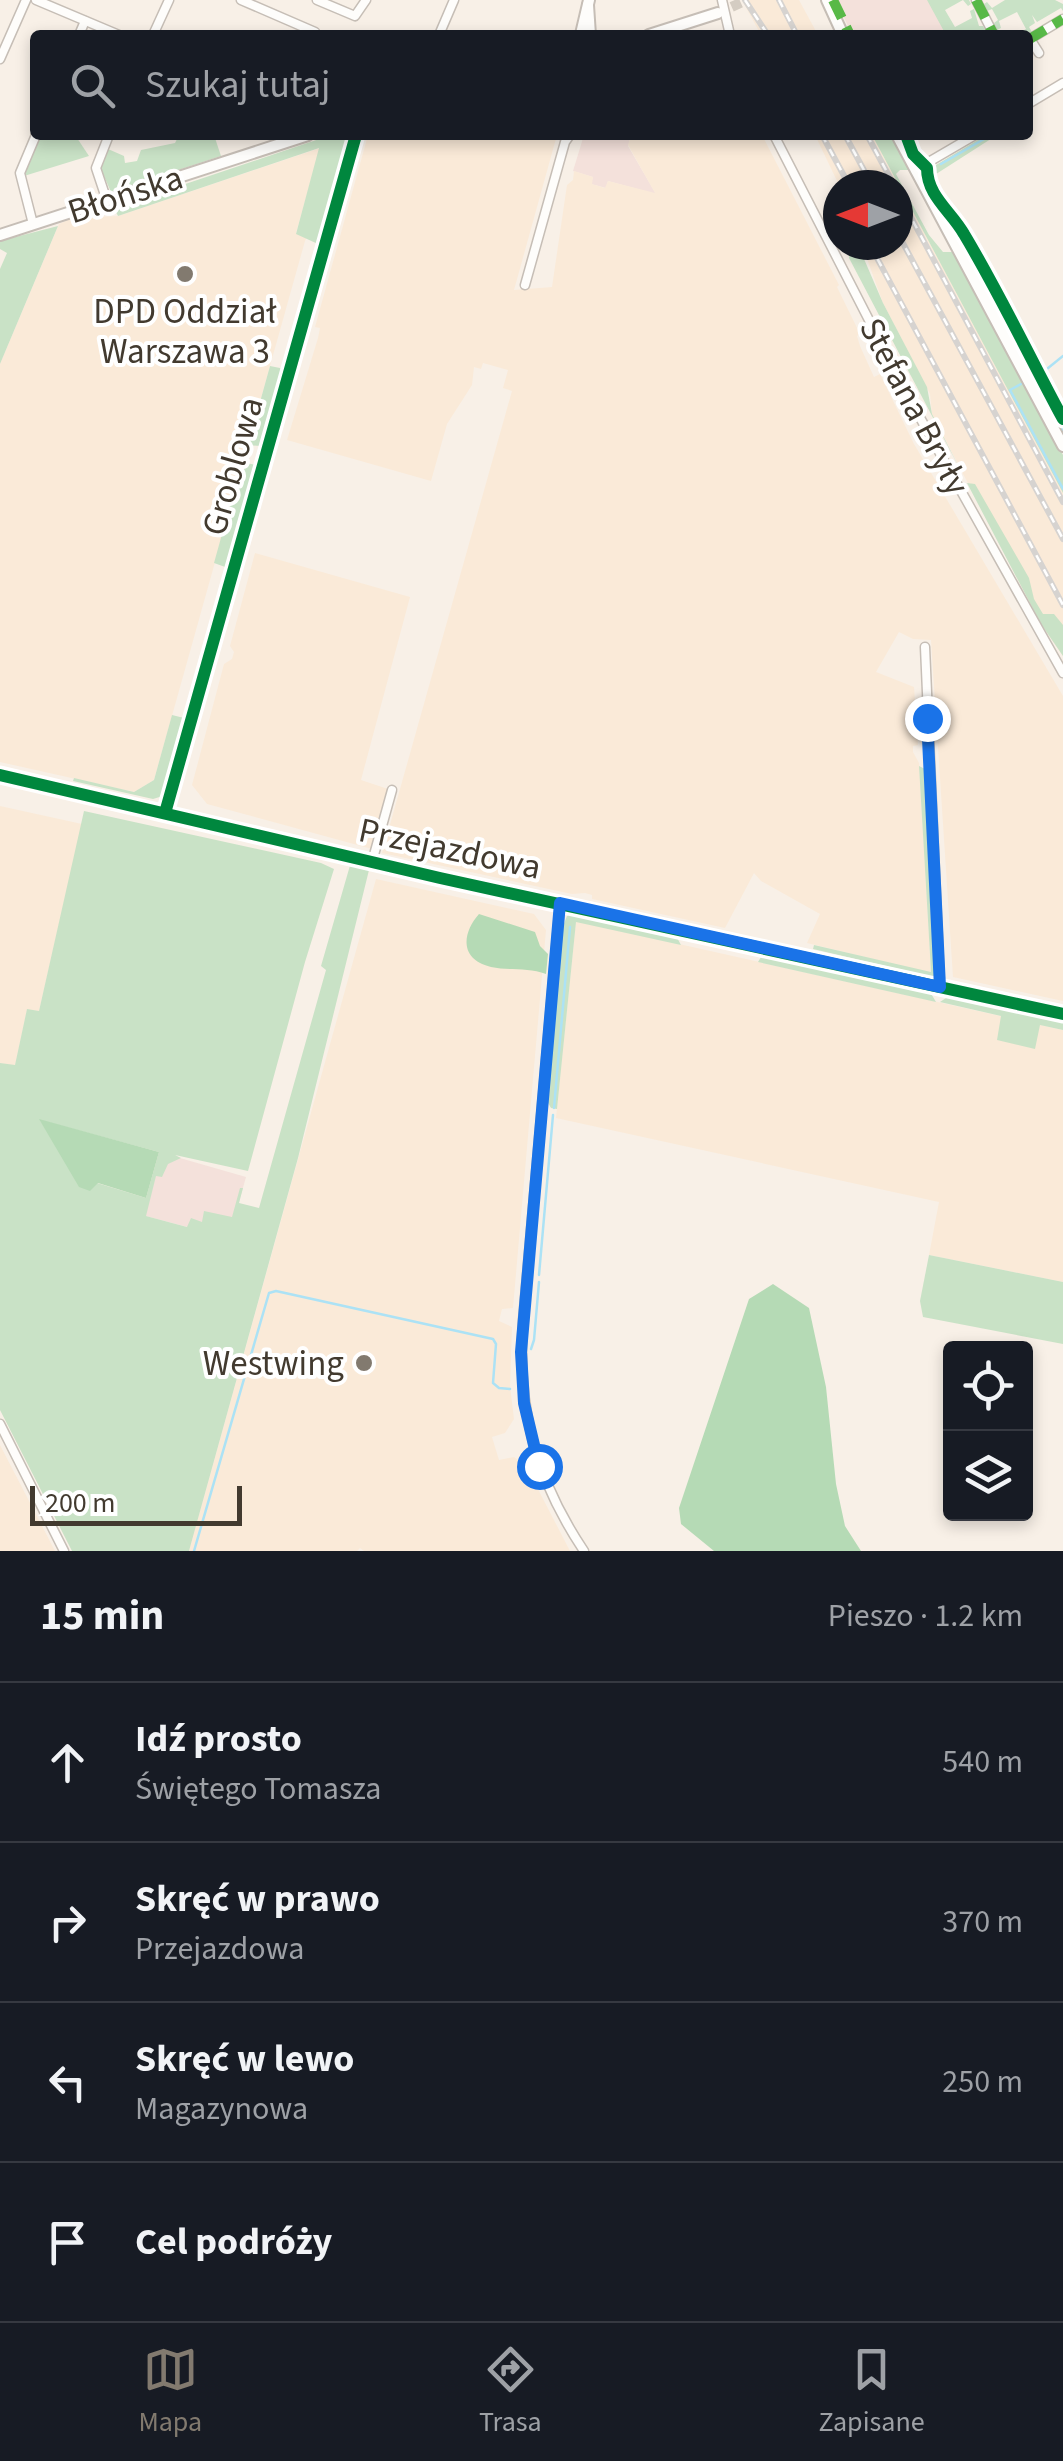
<!DOCTYPE html>
<html lang="pl">
<meta charset="utf-8">
<style>
:root{--surface:#171b24;--page:#242831;--text:#f1f3f6;--muted:#9ea1a6;--line:#363941;--accent:#827a6f}
body{margin:0;font-family:"Source Sans 3",sans-serif;background:var(--page);color:var(--text)}
.controls{position:absolute;right:30px;bottom:30px;display:grid;overflow:hidden;border-radius:10px;box-shadow:0 5px 15px #0003}
.controls button{width:90px;height:90px;display:grid;place-items:center;padding:0;border:0;border-bottom:2px solid var(--line);background:var(--surface);color:var(--text);font:50px sans-serif}
.compass{position:absolute;left:823px;top:170px;width:90px;height:90px;border-radius:50%;background:var(--surface);box-shadow:0 5px 15px #0003;rotate:270deg}
.scale{position:absolute;left:30px;bottom:25px;width:212px;box-sizing:border-box;padding-left:10px;border:5px solid #423a2f;border-top:0;font-size:28px;line-height:35px;white-space:nowrap;color:#423a2f;-webkit-text-stroke:8px #fff;paint-order:stroke}
.stop{position:absolute;width:30px;height:30px;margin:-22px;border:8px solid #1a73e8;border-radius:50%;background:#fff}
.stop.end{background:#1a73e8;border-color:#fff;box-shadow:0 2px 10px #0008}
.list{margin:0;padding:0;list-style:none}
h2{display:flex;justify-content:space-between;align-items:center;height:130px;margin:0;padding:0 40px;font-size:42px}
h2 small{font-size:32px;font-weight:400;color:var(--muted)}
.list li{display:grid;grid-template-columns:65px 1fr auto;gap:30px;align-items:center;box-sizing:border-box;height:160px;padding:0 40px;border-top:2px solid var(--line)}
.list b{display:block;font-size:38px;white-space:nowrap}
.list p{margin:0;font-size:32px;white-space:nowrap;color:var(--muted)}
.list em{font-size:32px;font-style:normal;color:var(--muted)}
.icon{flex:none;width:55px;height:55px;fill:none;stroke:currentColor;stroke-width:2;stroke-linecap:round;stroke-linejoin:round}
.map{position:relative;flex:none;width:1063px;height:1551px;overflow:hidden}
.search{position:absolute;background:var(--surface);box-shadow:0 5px 15px #0003;left:30px;right:30px;top:30px;height:110px;display:flex;align-items:center;gap:25px;box-sizing:border-box;padding:0 35px;border-radius:10px;color:var(--muted);font-size:38px}
.sheet{height:770px;background:var(--surface)}
nav{display:flex;justify-content:space-around;align-items:center;box-sizing:border-box;height:140px;border-top:2px solid var(--line);background:var(--surface);font-size:28px;color:var(--muted)}
nav a{display:grid;justify-items:center;gap:5px}
nav .on{color:var(--accent)}
.map>svg:first-child{display:block}
</style>
<div class="map">
<svg width="1063" height="1551" viewBox="0 0 1063 1551">
<rect width="100%" height="100%" fill="#f8f0e7"/>
<g fill="#f4e1db">
<path d="M836 0H934L952 35H852Z"/>
<path d="M584 135H631L628 146 656 194 608 181 606 188 591 184 593 177 573 171Z"/>
<path d="M159 1152 246 1177 229 1238 142 1215Z"/>
</g>
<g fill="#faead8">
<path d="M742 0H799L818 35H761Z"/>
<path d="M368 135H557L514 290 552 287 567 185 573 180 574 171 593 177 592 184 605 188 608 181 655 193 628 145 631 135H762L839 285 837 287 860 334 857 336 860 346 874 377 880 374 914 444 1063 696V1001L953 977 931 640 913 639 899 632 876 672 914 687 918 745 913 746V752L919 763 931 973 807 943 820 914 761 881 754 873 725 928 592 899V895L585 893 572 894 382 853 512 391 503 388 508 370 483 363 481 369 474 367 472 385 447 424 431 481 287 440 318 338 320 328 315 327Z"/>
<path d="M815 135H872L1063 493V656L1041 624 932 414 930 394 883 303 862 245H898V185H839Z"/>
<path d="M320 148 296 233 307 237 305 241 154 780 134 792 0 762V364L59 224 72 218 118 216Z"/>
<path d="M255 553 410 597 361 780 388 789 372 849 207 804 192 785 224 664 232 659 234 652 230 646Z"/>
<path d="M0 806 82 824 39 1011 27 1010 15 1066 0 1063Z"/>
<path d="M376 879 534 914 546 930 513 1308 502 1309 499 1321 512 1327 510 1386 514 1419 505 1433 492 1437 499 1460 514 1457 526 1466 570 1551H364L360 1548 357 1551H189Z"/>
<path d="M576 921 1063 1030V1282L929 1255 939 1202 556 1118Z"/>
<path d="M0 1445 55 1551H0Z"/>
</g>
<g fill="#c9e2c6" fill-rule="evenodd">
<path d="M927 0H969L971 4 968 6 963 0 945 10 955 27 972 18 970 11 974 9 979 26H983L988 35 979 31 974 35H946Z"/>
<path d="M1005 0H1055L1063 4V11L1061 8 1037 22 1032 15 1035 23 1029 27 1032 32 1014 35 1026 29 1017 12 999 21 1001 28 997 30 994 23 998 20 992 9 987 11 984 4 987 2 992 8Z"/>
<path d="M41 135H75L89 156 24 176Z"/>
<path d="M179 135H214L221 156 111 192 100 167 108 149 124 156 125 163 137 161 141 150 175 143Z"/>
<path d="M331 135H347V144L350 145 340 166 322 241 318 244 296 234 319 148 118 216 114 208Z"/>
<path d="M872 135H892L911 170H900L896 174 929 235 943 252H954L1063 455V493Z"/>
<path d="M986 135H997L933 176 968 227 1030 344 1026 346C1005 307 988 263 963 228 950 210 925 192 931 168Z"/>
<path d="M58 226 0 364V269L7 253 0 249V241Z"/>
<path d="M849 245H858L883 303 927 387 932 414 962 473 849 258Z"/>
<path d="M270 366 280 368 285 374 267 426 266 442 260 446 248 445Z"/>
<path d="M242 462 256 465 257 472C250 484 251 501 243 511L228 568 214 563Z"/>
<path d="M967 483 975 484 1029 578 1034 599 1043 614H1054L1063 625V656L1041 624Z"/>
<path d="M172 715 188 719 184 731H180L179 736 182 738 166 795 153 799 73 781 74 778 134 792 154 780Z"/>
<path d="M919 766 927 770 936 972 933 977 813 949 814 945 931 972Z"/>
<path d="M84 811 321 863 334 869 305 962 248 1171 175 1155 181 1158 168 1164 162 1177 156 1176 146 1216 187 1227 191 1218 202 1222 204 1211 232 1217 240 1188H243L239 1203 259 1208 326 970 321 966 351 862 370 866 298 1158 189 1551H72L0 1410V1063L15 1065 27 1009 39 1011ZM40 1120 159 1152 146 1198 97 1183 61 1154Z"/>
<path d="M574 912 675 934 681 945 576 922 557 1109 551 1108 547 1101 563 926 567 916Z"/>
<path d="M770 954 929 990 936 1002 758 962 761 957Z"/>
<path d="M952 994 1063 1018V1030L1040 1025 1035 1049 997 1040 1001 1016 940 1002Z"/>
<path d="M929 1255 1063 1282V1344L923 1317 920 1301Z"/>
</g>
<g fill="#b5dab5">
<path d="M479 914 535 932 540 946 548 954 546 974C528 967 509 971 491 967 458 959 463 932 479 914Z"/>
<path d="M39 1119 159 1152 146 1198 98 1183 90 1191 79 1187Z"/>
<path d="M773 1284 809 1308 826 1387 836 1484 845 1526 861 1551H714L681 1524 679 1508 749 1299Z"/>
</g>
<g fill="none" stroke-linecap="round" stroke-linejoin="round">
<g stroke="#ace2f5" stroke-width="2.5">
<path d="M941 164 991 135"/>
<path d="M945 215 957 231 1020 348"/>
<path d="M1023 355 1063 430"/>
<path d="M1042 373 1063 356"/>
<path d="M1021 384 1010 390 1063 489"/>
<path d="M554 1108 570 927"/>
<path d="M539 1275 553 1115"/>
<path d="M531 1349 534 1340 539 1282"/>
<path d="M194 1551 269 1293 276 1291 493 1339 496 1344 493 1383 499 1388 510 1389"/>
</g>
<path stroke="#d4ccc2" stroke-width="10" stroke-dasharray="10 5" stroke-linecap="butt" d="M718 13 747 0"/>
<g stroke="#c6beb6" stroke-width="11">
<g id="street">
<path d="M36 0 119 35"/>
<path d="M241 0 315 32"/>
<path d="M317 0 355 16 366 0"/>
<path d="M722 0 730 35"/>
<path d="M976 0 994 35"/>
<path d="M79 35 85 21"/>
<path d="M153 35 169 0"/>
<path d="M439 35 454 0"/>
<path d="M1030 39 1039 53"/>
<path d="M1028 40 1063 19"/>
<path d="M0 59 26 0"/>
<path d="M1028 104 1063 83"/>
<path d="M774 135 909 398 1063 673"/>
<path d="M915 170 975 135"/>
<path d="M107 201 96 168 109 135"/>
<path d="M33 224 20 173 36 135"/>
<path d="M525 285 565 142 570 135"/>
<path d="M925 647 940 987"/>
<path d="M165 813 356 135"/>
<path d="M372 862 392 790"/>
<path d="M560 903 523 1321C517 1408 535 1478 584 1551"/>
<path d="M0 1424 64 1551"/>
</g>
</g>
<g stroke="#c6beb6" stroke-width="14">
<g id="secondary">
<path d="M827 0 843 35"/>
<path d="M588 5 590 35"/>
<path d="M581 34 589 0"/>
<path d="M649 35 718 13"/>
<path d="M897 135 1063 446"/>
<path d="M0 235 308 135"/>
<path d="M0 775 440 878 1063 1014"/>
</g>
</g>
<use href="#street" stroke="#fefdfb" stroke-width="8"/>
<use href="#secondary" stroke="#fefdfb" stroke-width="10"/>
<g stroke="#d6d3d0" stroke-width="6">
<g id="rail">
<path d="M745 0 768 35"/>
<path d="M779 0 797 35"/>
<path d="M822 135 849 185"/>
<path d="M845 135 872 185"/>
<path d="M867 135 894 185"/>
<path d="M898 193 1063 502"/>
<path d="M898 234 1063 539"/>
<path d="M870 245 1063 605"/>
</g>
</g>
<use href="#rail" stroke="#fff" stroke-width="2.5" stroke-dasharray="8" stroke-linecap="butt"/>
<g stroke="#58b947" stroke-width="10" stroke-dasharray="20 10" stroke-linecap="butt">
<path d="M833 0 850 35"/>
<path d="M976 0 994 35"/>
<path d="M1028 40 1063 19"/>
</g>
<g stroke="#fff" stroke-width="19">
<g id="cycleway">
<path d="M906 135 913 154 927 168C927 196 951 211 964 234 1000 294 1030 358 1063 419"/>
<path d="M0 775 440 878 1063 1014"/>
<path d="M165 813 356 135"/>
</g>
</g>
<use href="#cycleway" stroke="#00873e" stroke-width="12"/>
</g>
<g fill="none" stroke-linecap="round" stroke-linejoin="round">
<path stroke="#1a73e8" stroke-width="12" d="M539 1466 524 1403 521 1352 560 903 940 987 927 718"/>
</g>
<g fill="#827a6f" stroke="#fff" stroke-width="4">
<circle cx="185" cy="274" r="10"/>
<circle cx="364" cy="1363" r="10"/>
</g>
<g text-anchor="middle" stroke-width="8" stroke-linejoin="round" paint-order="stroke">
<g font-size="35" fill="#423a2f" stroke="#fff">
<text transform="translate(125 194) rotate(-18)" y="12">Błońska</text>
<text transform="translate(915 406) rotate(62)" y="12">Stefana Bryły</text>
<text transform="translate(232 466) rotate(-74)" y="12">Groblowa</text>
<text transform="translate(450 848) rotate(12)" y="12">Przejazdowa</text>
</g>
<g font-size="35" fill="#423a2f" stroke="#fff">
<text x="185" y="323">DPD Oddział<tspan x="185" dy="40">Warszawa 3</tspan></text>
<text x="344" y="1375" text-anchor="end">Westwing</text>
</g>
</g>
</svg>
<div class="controls">
<button><svg class="icon" aria-label="locate" viewBox="0 0 24 24"><circle cx="12" cy="12" r="6"/><path d="M12 2v4M12 18v4M2 12h4M18 12h4"/></svg></button>
<button><svg class="icon" aria-label="layers" viewBox="0 0 24 24"><path d="M12 4l9 5-9 5-9-5zM3 14l9 5 9-5"/></svg></button>
</div>
<svg class="compass" viewBox="-18 -18 36 36"><path d="M0-13l5 13h-10z" fill="#e53935"/><path d="M0 13l5-13h-10z" fill="#9ea1a6"/></svg>
<div class="scale">200 m</div>
<div class="stop" style="left:539px;top:1466px"></div>
<div class="stop end" style="left:927px;top:718px"></div>
<div class="search"><svg class="icon" aria-label="search" viewBox="0 0 24 24"><circle cx="10" cy="10" r="6"/><path d="M15 15l6 6"/></svg>Szukaj tutaj</div>
</div>
<section class="sheet">
<h2>15 min<small>Pieszo · 1.2 km</small></h2>
<ul class="list">
<li><svg class="icon" aria-label="ahead" viewBox="0 0 24 24"><path d="M12 20V5M6 11l6-6 6 6"/></svg><div><b>Idź prosto</b><p>Świętego Tomasza</p></div><em>540 m</em></li>
<li><svg class="icon" aria-label="right" viewBox="0 0 24 24"><path d="M7 20v-9h11M14 6l5 5-5 5"/></svg><div><b>Skręć w prawo</b><p>Przejazdowa</p></div><em>370 m</em></li>
<li><svg class="icon" aria-label="left" viewBox="0 0 24 24"><path d="M17 20v-9H6M10 6l-5 5 5 5"/></svg><div><b>Skręć w lewo</b><p>Magazynowa</p></div><em>250 m</em></li>
<li><svg class="icon" aria-label="arrive" viewBox="0 0 24 24"><path d="M6 21V4h12l-3 4 3 4H6"/></svg><div><b>Cel podróży</b></div></li>
</ul>
</section>
<nav>
<a class="on"><svg class="icon" aria-label="map" viewBox="0 0 24 24"><path d="M3 6l6-2 6 2 6-2v14l-6 2-6-2-6 2zM9 4v14M15 6v14"/></svg>Mapa</a>
<a><svg class="icon" aria-label="directions" viewBox="0 0 24 24"><path d="M12 3l9 9-9 9-9-9zM9 14v-3h6M13 9l2 2-2 2"/></svg>Trasa</a>
<a><svg class="icon" aria-label="saved" viewBox="0 0 24 24"><path d="M7 4h10v16l-5-4-5 4z"/></svg>Zapisane</a>
</nav>
